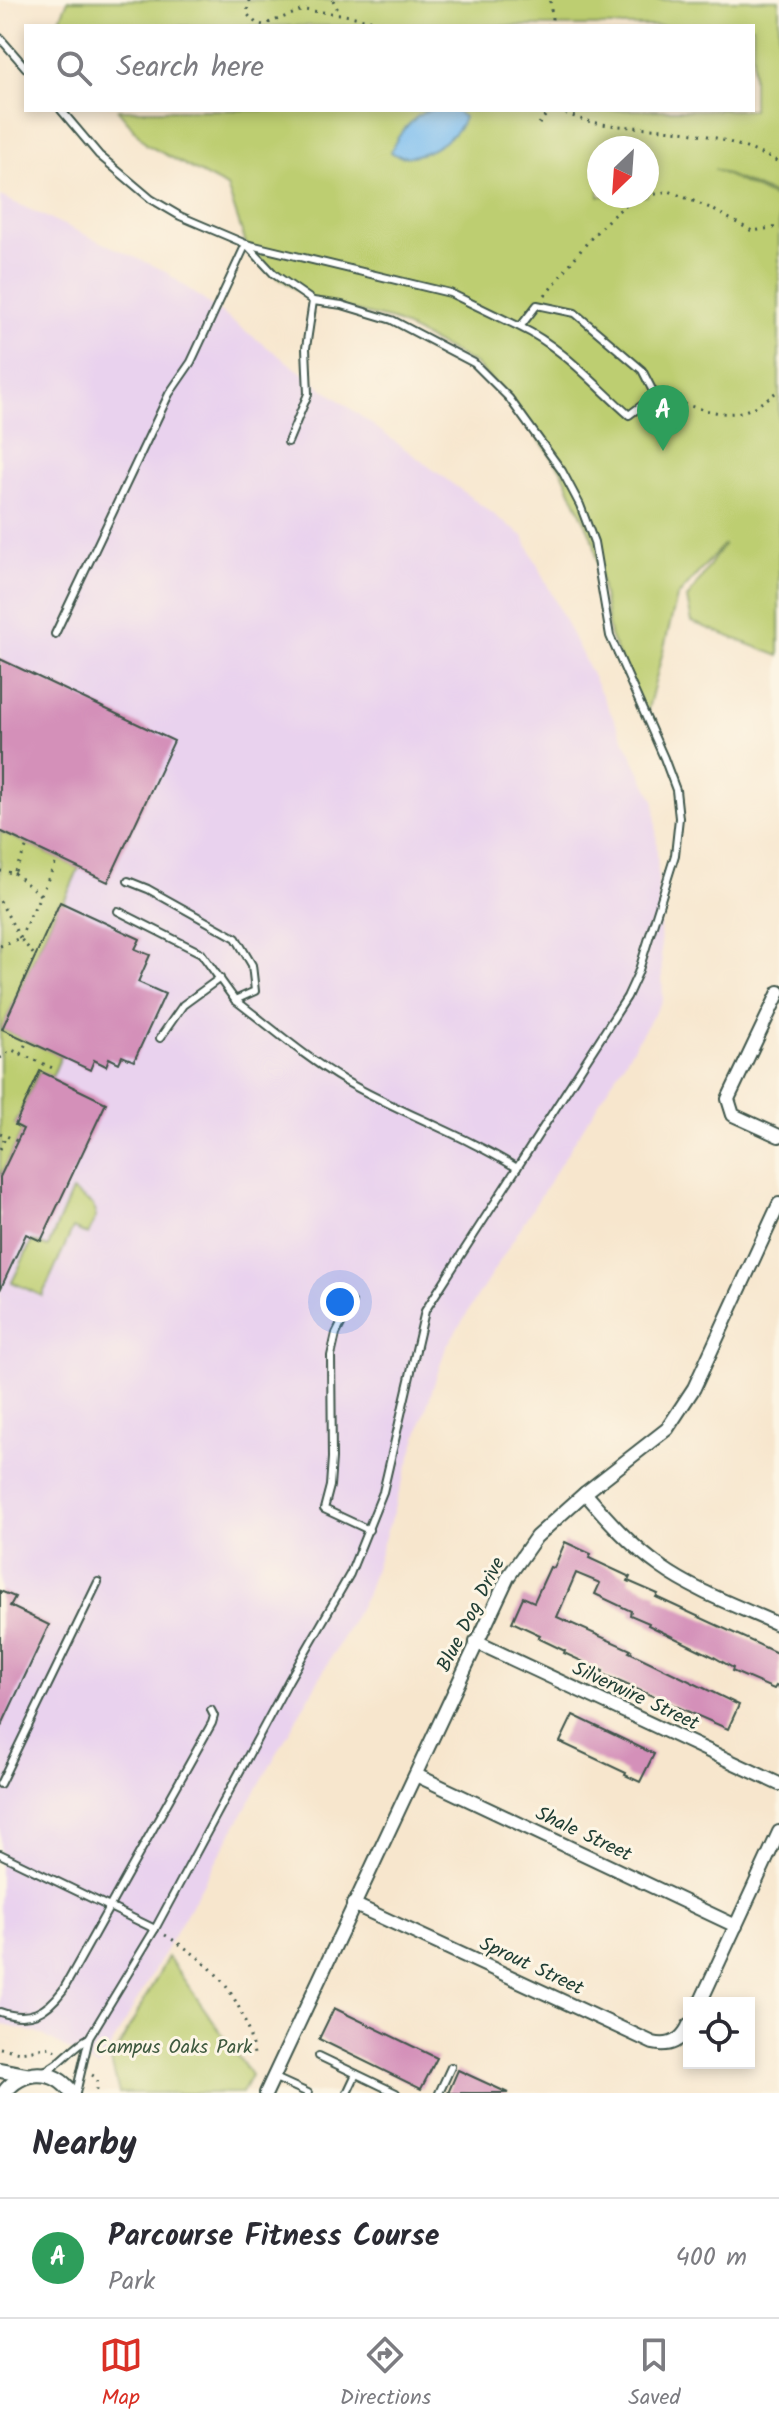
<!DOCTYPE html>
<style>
:root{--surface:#fff;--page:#f2f2f3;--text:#2b2b33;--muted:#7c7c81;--line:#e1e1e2;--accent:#d93025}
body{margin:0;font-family:Kalam,sans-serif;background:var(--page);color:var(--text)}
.controls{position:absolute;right:24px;bottom:24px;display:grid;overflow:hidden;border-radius:0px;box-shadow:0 4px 12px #0003}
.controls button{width:72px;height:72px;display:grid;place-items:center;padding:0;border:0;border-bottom:2px solid var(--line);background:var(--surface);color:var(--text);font:40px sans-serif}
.compass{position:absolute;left:587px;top:136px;width:72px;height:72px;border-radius:50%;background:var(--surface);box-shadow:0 4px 12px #0003;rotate:205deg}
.you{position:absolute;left:340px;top:1302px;width:28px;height:28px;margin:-20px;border:6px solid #fff;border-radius:50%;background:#1a73e8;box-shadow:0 0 0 12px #1a73e833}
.badge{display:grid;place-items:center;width:52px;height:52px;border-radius:50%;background:var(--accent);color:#fff;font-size:26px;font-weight:700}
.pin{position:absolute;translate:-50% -66px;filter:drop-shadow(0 2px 4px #0008)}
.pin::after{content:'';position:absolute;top:42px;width:28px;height:24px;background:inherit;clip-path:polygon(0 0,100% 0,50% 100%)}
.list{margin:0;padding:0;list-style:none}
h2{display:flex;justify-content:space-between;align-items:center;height:104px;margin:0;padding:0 32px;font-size:34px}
h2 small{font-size:26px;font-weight:400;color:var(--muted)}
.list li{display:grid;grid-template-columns:52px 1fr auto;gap:24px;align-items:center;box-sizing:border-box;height:120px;padding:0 32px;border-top:2px solid var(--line)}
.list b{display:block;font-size:30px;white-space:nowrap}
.list p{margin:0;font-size:26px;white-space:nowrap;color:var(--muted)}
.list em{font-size:26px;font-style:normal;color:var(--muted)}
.icon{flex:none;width:44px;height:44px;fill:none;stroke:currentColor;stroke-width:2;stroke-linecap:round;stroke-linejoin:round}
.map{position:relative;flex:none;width:779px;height:2093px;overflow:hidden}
.search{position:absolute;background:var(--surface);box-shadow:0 4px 12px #0003;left:24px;right:24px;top:24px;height:88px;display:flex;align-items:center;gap:20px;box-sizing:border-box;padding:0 28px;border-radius:0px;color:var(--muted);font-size:30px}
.sheet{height:224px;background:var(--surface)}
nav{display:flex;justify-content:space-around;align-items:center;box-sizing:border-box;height:112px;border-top:2px solid var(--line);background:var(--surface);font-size:22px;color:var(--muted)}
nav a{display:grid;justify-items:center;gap:4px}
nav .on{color:var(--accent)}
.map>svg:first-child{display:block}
</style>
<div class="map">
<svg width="779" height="2093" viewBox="0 0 779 2093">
<rect width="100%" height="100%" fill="#fcf5e5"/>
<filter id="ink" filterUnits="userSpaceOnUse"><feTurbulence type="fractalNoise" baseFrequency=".0125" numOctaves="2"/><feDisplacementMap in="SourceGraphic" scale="16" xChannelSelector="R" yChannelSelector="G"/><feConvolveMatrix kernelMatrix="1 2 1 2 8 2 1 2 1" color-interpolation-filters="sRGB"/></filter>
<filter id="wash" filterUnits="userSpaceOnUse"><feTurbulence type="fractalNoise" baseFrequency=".006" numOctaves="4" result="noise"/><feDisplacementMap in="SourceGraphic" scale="32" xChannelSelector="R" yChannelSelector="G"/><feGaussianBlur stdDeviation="1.8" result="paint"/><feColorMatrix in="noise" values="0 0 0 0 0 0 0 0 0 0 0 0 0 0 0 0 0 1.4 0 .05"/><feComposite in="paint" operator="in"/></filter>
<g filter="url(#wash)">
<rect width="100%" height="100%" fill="#f7e6cd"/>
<path fill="#e9d2ee" d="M0 196 163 270 523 536 655 802 663 1000 446 1347 366 1596 99 2068 41 2034 0 2024Z"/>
<g fill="#bdce71" stroke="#6e8652" stroke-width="2" fill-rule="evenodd">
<path d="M68 0H779V197L714 169 779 200V656L692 622 687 599 724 544 677 597 646 717 610 636 594 542 562 471 509 398 474 363 392 320 313 301 274 274 246 244 227 187 147 145 118 110H753V26H57ZM599 148H647V196H599Z"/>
<path d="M0 831 79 868 63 904 59 903 2 1029 61 1056 52 1077 39 1072 15 1124 23 1129 0 1177Z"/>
<path d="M72 1191 93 1205 96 1217 88 1235 73 1228 42 1296 12 1282 32 1241 48 1247Z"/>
<path d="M168 1957 251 2075 242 2093H119L111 2061Z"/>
</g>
<path fill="#7abdf0" stroke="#4c7d92" stroke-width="2" d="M430 110H454L464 117C459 139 410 168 391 152 395 137 415 114 430 110Z"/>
<g id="blocks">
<g fill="#d490b9">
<path d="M0 659 174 741 108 882 0 831Z"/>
<path d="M60 902 140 939 135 949 150 955 138 982 165 994 134 1061 122 1056 119 1063 109 1058 106 1066 94 1060 90 1070 2 1029Z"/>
<path d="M40 1071 106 1103 41 1241 26 1234 0 1290V1177L23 1129 15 1125Z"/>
<path d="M565 1542 591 1554 589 1558 630 1577 628 1581 658 1594 656 1597 779 1654V1688L776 1686 774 1689 732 1671 733 1668 712 1656 648 1625 649 1623 630 1615 631 1611 595 1594 600 1583 576 1573 557 1617 631 1650 629 1652 739 1705 728 1729 602 1674 603 1671 564 1653 565 1651 538 1638 540 1635 512 1622 523 1597 534 1602 550 1567 554 1568Z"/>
<path d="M0 1591 15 1597 10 1606 49 1625 0 1729Z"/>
<path d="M573 1715 654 1754 640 1782 625 1775 626 1773 560 1742Z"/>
<path d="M334 2008 437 2058 421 2089 319 2039Z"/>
<path d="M458 2070 508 2093H448Z"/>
</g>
</g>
</g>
<g filter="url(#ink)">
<use href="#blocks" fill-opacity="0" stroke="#3f564b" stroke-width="2"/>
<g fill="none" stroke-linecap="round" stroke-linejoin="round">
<g stroke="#3f564b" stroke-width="10">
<g id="service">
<path d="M0 38 26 68"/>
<path d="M61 110 99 155 151 199 180 216 246 244 274 274 313 301 342 305 392 320 474 363 509 398 562 471 580 505 594 542 610 636 664 758 676 790 679 818 675 855 638 973 627 997 425 1311 383 1492 350 1574 289 1680 155 1929 89 2038 76 2093"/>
<path d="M288 442 308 394 306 348 313 301"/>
<path d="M55 634 169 394 191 362 246 244 450 293 520 327C561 346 595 385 629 415L641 406 659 403 642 370 575 313 537 305 520 327"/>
<path d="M128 881 148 889 236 938 252 965 255 991 235 1000C271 1027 306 1058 345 1081 401 1113 462 1134 517 1168"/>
<path d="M118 911 201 953 235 1000"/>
<path d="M160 1038 183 1005 220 978"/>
<path d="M352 1302 336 1334 331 1356 332 1458 330 1486 324 1509 369 1530"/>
<path d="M0 1784 98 1582"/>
<path d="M0 1854 155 1929"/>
<path d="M0 2012C29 2022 46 2013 63 1990L212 1723 214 1716 211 1710"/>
<path d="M319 2056 396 2093"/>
<path d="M44 2071C63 2064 72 2046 89 2038"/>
<path d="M273 2077 308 2093"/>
<path d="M347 2093 356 2074"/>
<path d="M439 2093 451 2067"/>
</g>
</g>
<g stroke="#3f564b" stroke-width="16">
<g id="minor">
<path d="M779 992 728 1099 733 1115 779 1136"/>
<path d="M585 1493C608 1520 631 1546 661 1567 696 1592 740 1607 779 1625"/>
<path d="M476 1642 779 1784"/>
<path d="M416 1775 736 1926"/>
<path d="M353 1904 653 2043C669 2047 682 2041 689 2025"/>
<path d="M700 2003 779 1832"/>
<path d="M266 2093 508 1577 536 1537 585 1493 667 1429 694 1388 779 1204"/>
</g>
</g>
<g stroke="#3f564b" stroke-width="18">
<g id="tertiary">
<path d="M0 2070 26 2075"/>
<path d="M4 2093C22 2069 54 2067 72 2093"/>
</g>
</g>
<g stroke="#3f564b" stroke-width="3" stroke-dasharray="2 6" stroke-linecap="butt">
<path d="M249 0 247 14 256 23 263 25 303 10 340 14 398 26"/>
<path d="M333 0 340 14"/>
<path d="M548 26 552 19 550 0"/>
<path d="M558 110C600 130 630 125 673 130 711 134 745 146 779 162"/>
<path d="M539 124 545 116"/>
<path d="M647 196 669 191 710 208 752 231 779 227"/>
<path d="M545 295C571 266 608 205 647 196"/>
<path d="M668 401C678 401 688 406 698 408 736 419 749 413 779 390"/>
<path d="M0 871 14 873 28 844"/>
<path d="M14 873 40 895"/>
<path d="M0 901 20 938"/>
<path d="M20 938 58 858"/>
<path d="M0 946 20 938 35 956"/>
<path d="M21 1054 27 1041"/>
<path d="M0 1058 12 1050 55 1069"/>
<path d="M0 1133 17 1141"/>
<path d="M0 1149 6 1136"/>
<path d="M165 1935C219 1967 243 1997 255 2059"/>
<path d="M0 2048 20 2052 51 2047 56 2051"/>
<path d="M92 2075 97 2078V2093"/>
</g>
<use href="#service" stroke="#fff" stroke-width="6"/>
<use href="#minor" stroke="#fff" stroke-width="12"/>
<use href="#tertiary" stroke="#fff" stroke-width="14"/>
</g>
</g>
<g text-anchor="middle" stroke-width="6" stroke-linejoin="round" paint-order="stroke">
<g font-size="20" fill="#1f3d34" stroke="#fcf5e5">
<text transform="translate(470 1614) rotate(-63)" y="7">Blue Dog Drive</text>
<text transform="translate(636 1695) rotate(25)" y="7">Silverwire Street</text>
<text transform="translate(584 1833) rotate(25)" y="7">Shale Street</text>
<text transform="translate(532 1965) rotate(25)" y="7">Sprout Street</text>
</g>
<g font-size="20" fill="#3f5a40" stroke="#fcf5e5">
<text x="174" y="2053">Campus Oaks Park</text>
</g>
</g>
</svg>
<div class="controls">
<button><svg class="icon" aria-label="locate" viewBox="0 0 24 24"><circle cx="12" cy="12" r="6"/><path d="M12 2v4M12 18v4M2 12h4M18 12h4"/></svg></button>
</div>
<svg class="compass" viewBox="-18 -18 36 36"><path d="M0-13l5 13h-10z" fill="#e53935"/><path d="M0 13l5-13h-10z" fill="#7c7c81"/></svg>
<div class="you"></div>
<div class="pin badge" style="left:663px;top:451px;background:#2e9e5b">A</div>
<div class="search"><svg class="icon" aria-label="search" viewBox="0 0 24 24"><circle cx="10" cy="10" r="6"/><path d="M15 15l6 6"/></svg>Search here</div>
</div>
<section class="sheet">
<h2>Nearby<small></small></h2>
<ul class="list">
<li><span class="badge" style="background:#2e9e5b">A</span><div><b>Parcourse Fitness Course</b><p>Park</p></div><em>400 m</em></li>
</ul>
</section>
<nav>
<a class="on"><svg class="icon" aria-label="map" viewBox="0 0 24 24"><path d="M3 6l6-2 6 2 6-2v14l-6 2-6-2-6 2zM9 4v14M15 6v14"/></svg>Map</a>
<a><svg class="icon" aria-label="directions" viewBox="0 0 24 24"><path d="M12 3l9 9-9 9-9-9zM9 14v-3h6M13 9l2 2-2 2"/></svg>Directions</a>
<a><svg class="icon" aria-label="saved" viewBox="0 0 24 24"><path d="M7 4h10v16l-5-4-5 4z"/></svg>Saved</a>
</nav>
